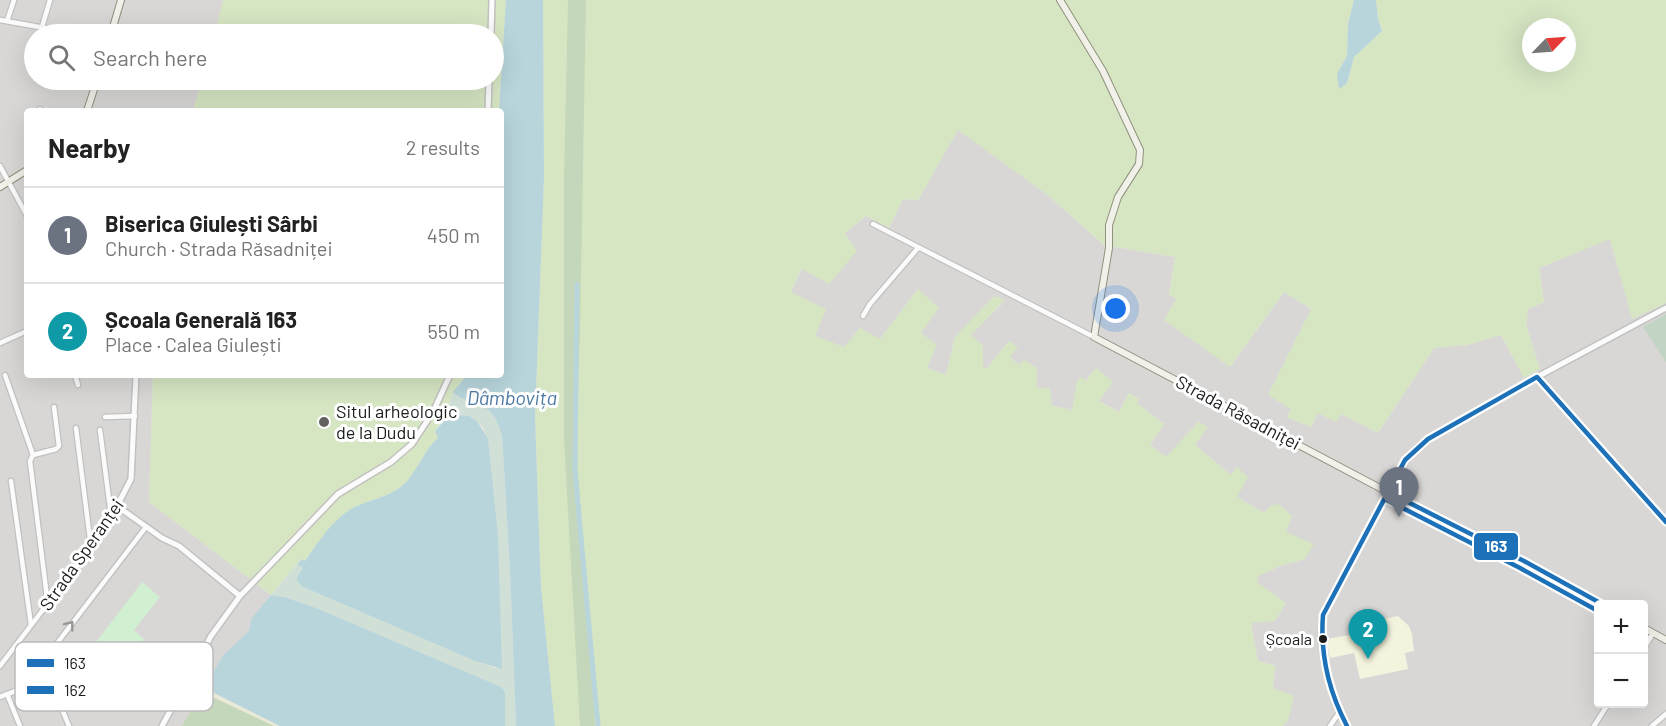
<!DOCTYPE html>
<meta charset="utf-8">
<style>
:root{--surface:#fff;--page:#f6f6f6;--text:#222;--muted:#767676;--line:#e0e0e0;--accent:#b45309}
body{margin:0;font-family:Barlow,sans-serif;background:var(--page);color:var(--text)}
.controls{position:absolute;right:18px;bottom:18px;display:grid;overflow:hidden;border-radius:6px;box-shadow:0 6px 24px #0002}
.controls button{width:54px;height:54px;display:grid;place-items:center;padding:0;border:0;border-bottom:2px solid var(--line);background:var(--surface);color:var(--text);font:30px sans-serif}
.compass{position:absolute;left:1522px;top:18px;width:54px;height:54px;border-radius:50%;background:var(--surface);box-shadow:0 6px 24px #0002;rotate:65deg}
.you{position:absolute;left:1116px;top:309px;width:21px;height:21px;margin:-15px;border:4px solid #fff;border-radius:50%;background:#1a73e8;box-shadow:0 0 0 9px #1a73e833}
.badge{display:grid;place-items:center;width:39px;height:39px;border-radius:50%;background:var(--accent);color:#fff;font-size:20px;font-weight:700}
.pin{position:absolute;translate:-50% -50px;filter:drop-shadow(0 2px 3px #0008)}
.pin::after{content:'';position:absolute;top:32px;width:21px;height:18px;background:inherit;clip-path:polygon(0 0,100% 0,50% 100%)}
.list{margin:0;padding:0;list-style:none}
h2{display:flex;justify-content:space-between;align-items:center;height:78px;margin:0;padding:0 24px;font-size:26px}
h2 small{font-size:20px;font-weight:400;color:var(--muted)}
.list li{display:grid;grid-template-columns:39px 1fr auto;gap:18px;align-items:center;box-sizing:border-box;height:96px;padding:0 24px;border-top:2px solid var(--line)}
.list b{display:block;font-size:22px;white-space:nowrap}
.list p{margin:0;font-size:20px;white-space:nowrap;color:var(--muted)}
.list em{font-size:20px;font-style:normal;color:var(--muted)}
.icon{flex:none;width:33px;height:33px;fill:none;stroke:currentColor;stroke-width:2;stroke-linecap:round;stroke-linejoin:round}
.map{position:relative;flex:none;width:1666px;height:726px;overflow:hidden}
.search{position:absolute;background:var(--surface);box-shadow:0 6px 24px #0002;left:24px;top:24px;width:480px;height:66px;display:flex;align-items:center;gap:15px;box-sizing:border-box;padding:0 21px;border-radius:33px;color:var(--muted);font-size:22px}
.panel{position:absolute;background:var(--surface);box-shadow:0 6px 24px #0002;left:24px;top:108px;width:480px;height:270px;border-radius:6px}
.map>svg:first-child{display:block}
</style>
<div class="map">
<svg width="1666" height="726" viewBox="0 0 1666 726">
<rect width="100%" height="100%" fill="#e9e7e4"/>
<g fill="#d8d7d5" fill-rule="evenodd">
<path d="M0 0H223L222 13 215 34H34V80H202L193 111H27V375H153L149 502 271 595 251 619 249 631 223 655 183 726H0Z"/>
<path d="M958 129 1045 193 1104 245 1175 257 1169 294 1177 299 1231 366 1284 292 1311 309 1291 409 1287 417 1311 427 1318 413 1341 414 1378 433 1434 348 1467 345 1501 335 1524 378 1540 369 1526 325 1528 309 1544 302 1539 268 1610 238 1632 318 1666 303V726H1282L1288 721 1273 688 1275 666 1258 661 1251 623 1285 603 1257 582 1258 576 1280 566 1305 559 1286 532 1264 513 1237 497 1231 475 1195 445 1207 427 1198 423 1167 458 1150 445 1164 424 1137 403 1129 393 1119 412 1098 400 1096 368 1085 381 1073 410 1052 406 1019 365 1010 357 1009 341 986 369 983 367V346L970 335 1005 301 955 337 946 375 927 368 921 333 918 289 880 339 844 347 815 337 791 292 802 268 830 284 845 233 866 216 889 228 903 199 918 200ZM1598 604H1644V704H1598Z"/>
</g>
<path fill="#f4f3de" d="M1398 616 1409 626 1412 634 1414 651 1405 653 1408 669 1360 679 1354 653 1330 658 1326 639 1350 635 1359 624Z"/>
<path fill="#e9e9d7" d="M209 680 214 693 280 726H183Z"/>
<g fill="#d6e6c3" fill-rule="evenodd">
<path d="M223 0H506L499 111H193L202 80H494V34H215Z"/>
<path d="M543 0H1354L1348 24 1347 56 1337 74 1347 83 1354 57 1382 31 1378 19 1376 0H1666V303L1632 319 1610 239 1539 268 1544 302 1528 309 1526 325 1540 369 1524 378 1501 335 1467 345 1434 348 1378 433 1341 414 1336 422 1318 413 1311 427 1287 417 1291 409 1268 395 1311 309 1284 292 1230 367 1164 320 1176 299 1169 295 1175 257 1104 245 1045 193 958 130 918 200 903 199 889 228 866 216 845 233 857 251 829 284 801 269 791 292 826 309 815 336 844 347 860 328 880 339 918 289 939 308 921 333 937 345 927 368 946 375 955 337 994 296 1005 300 971 335 983 346V367L986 369 1009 341 1018 347 1010 357 1019 365 1024 360 1037 368V387L1050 389 1052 406 1072 410 1077 381 1081 377 1086 381 1096 368 1113 382 1099 401 1119 412 1129 393 1139 399 1137 403 1164 424 1150 445 1166 457 1198 422 1208 427 1195 445 1231 475 1237 467 1248 477 1237 497 1264 513 1270 506 1279 504 1292 516 1286 532 1314 544 1305 559 1280 566 1258 576 1257 582 1286 603 1275 621 1251 623 1258 661 1275 666 1273 688 1294 696 1288 721 1282 726H555L541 588 535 418 544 177ZM1531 27H1567V63H1531Z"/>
<path d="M153 375H467C448 393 450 413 435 431L438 438C423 451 415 476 402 486 387 498 365 500 351 510 332 523 318 542 305 561L301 559 271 595 149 502Z"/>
</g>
<g fill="#c5d7ba">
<path d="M568 0H586L580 334 576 442 595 726H580L564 440V179Z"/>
<path d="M202 692 274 726H182Z"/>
</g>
<path fill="#d1e0d7" d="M453 392C464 404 485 401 495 416 498 421 500 429 502 435L510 571 516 726H505V692L316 608 285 597 271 595 297 564 303 568 297 577V581L303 587 475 661 496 668C505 584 495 511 484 429 474 416 461 412 446 415Z"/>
<path fill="#c2d4c3" d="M1666 314V362L1643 327Z"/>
<path fill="#d1efd1" d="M142 582 160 597 134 630 144 639 142 642 149 647 151 645 155 648 146 661 74 671Z"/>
<g fill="#b8d5dc">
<path d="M506 0H543L544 177 535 418 541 588 555 726H516L510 571 502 435C495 414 491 408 470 401 463 399 458 397 453 392L467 375H501V111H499Z"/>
<path d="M1354 0H1376L1378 19 1382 31 1354 57 1347 83 1339 89 1337 74 1347 56 1348 24Z"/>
<path d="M453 414 469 416 477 421 488 439 498 536 502 669 475 661 317 593 303 587 297 581V577L303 568 297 564 302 559 305 561C318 543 331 521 351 509 367 500 387 498 402 486 415 476 423 451 438 438L435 431 443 422V419L446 415Z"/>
<path d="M271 595 285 597 316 608 501 687 505 692V726H280L214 693 209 680 223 655 249 631 251 619Z"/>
</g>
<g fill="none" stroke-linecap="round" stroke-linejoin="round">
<path stroke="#b8d5dc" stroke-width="5" d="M577 284 575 471 598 726"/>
<g stroke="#c2c1c0" stroke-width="7">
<g id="minor">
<path d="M0 20 78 34"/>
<path d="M7 21 14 0"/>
<path d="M42 27 50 0"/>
<path d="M40 109V111"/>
<path d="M0 166 27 216"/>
<path d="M873 224 1094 337"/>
<path d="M863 316 870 304 918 248"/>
<path d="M0 343 27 331"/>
<path d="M5 375 33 455"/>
<path d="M75 375 78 385"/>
<path d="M1537 377 1666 522"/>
<path d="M105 417 135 416"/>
<path d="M76 428 91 547"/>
<path d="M100 430 111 515"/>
<path d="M11 481 31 625"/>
<path d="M48 605 30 461 33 455 56 449 59 446 54 407"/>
<path d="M1644 648 1653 633"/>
<path d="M105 665 121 705"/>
<path d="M0 666 91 547 117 506"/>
<path d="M50 680 69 726"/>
<path d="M22 689 146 527"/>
<path d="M7 694 20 726"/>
<path d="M0 697C27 686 125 652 150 663 161 668 171 683 180 692"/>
<path d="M1330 726 1339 713"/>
<path d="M1594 726 1608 704"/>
<path d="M1652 726 1666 714"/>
</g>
</g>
<g stroke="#c2c1c0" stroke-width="8">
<g id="tertiary">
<path d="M491 34 492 0"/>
<path d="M488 111 489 80"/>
<path d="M136 375 131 479 117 506 162 538 179 546 240 596"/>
<path d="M1388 492C1399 471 1408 453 1428 439L1537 377 1666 308"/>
<path d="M162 726 211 636 240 596 338 494 391 462 412 444 433 412 450 375"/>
</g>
</g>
<g stroke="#90917e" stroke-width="8">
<g id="secondary">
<path d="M1060 0 1103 71 1140 150 1139 164 1118 197 1109 225V248L1094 337 1380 488 1524 561 1602 604"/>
<path d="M111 34 121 0"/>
<path d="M87 111 97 80"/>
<path d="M0 187 27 170"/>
<path d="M1644 628 1666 640"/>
<path d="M1347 726C1330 697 1318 648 1323 615L1388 492"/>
</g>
</g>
<use href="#minor" stroke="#fcfbfb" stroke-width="4.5"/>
<use href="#tertiary" stroke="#fcfbfb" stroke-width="5"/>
<use href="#secondary" stroke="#f2f1e9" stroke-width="6"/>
<g stroke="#fff" stroke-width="9">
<g id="bus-1">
<path d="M1388 492 1524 561 1602 604"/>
<path d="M1347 726C1329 692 1320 654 1323 615L1405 460 1428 439 1537 377 1666 522"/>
</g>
</g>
<g stroke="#fff" stroke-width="9">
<path id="bus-2" d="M1385 499 1520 568 1598 611"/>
</g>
<use href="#bus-1" stroke="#1d71b8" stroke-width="4.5"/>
<use href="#bus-2" stroke="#1d71b8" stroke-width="4.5"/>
</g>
<defs><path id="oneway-chevron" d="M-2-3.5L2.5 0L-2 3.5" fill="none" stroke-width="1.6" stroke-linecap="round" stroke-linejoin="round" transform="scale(1.5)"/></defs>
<use stroke="#979696" href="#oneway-chevron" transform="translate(70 625) rotate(-52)"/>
<circle fill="#636261" stroke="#fff" stroke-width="2" cx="324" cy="422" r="6"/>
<circle fill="#1b1b1b" stroke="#fff" stroke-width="2" cx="1323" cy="639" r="5"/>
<g text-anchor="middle" stroke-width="6" stroke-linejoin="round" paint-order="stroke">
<g font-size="16" fill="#1b1b1b" stroke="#fff" text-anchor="end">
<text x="1312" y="645">Școala</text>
</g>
<g font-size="18" fill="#1b1b1b" stroke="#fff" text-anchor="start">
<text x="336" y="418">Situl arheologic<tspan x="336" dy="21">de la Dudu</tspan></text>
</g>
<g font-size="18" fill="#1b1b1b" stroke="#fff">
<text transform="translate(1238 413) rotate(28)" y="6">Strada Răsadniței</text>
<text transform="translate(82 555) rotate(-55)" y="6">Strada Speranței</text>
</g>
<g font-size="20" font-style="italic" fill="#4d7aa5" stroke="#fff">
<text x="512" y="405">Dâmbovița</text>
</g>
</g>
<rect x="15" y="642" width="198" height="69" rx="9" fill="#fff" stroke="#bbb" stroke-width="1.5"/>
<rect x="27" y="659" width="27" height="8" fill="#1d71b8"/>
<rect x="27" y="686" width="27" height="8" fill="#1d71b8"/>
<g font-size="16" fill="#1b1b1b">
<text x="64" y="669">163</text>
<text x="64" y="696">162</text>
</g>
<rect stroke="#fff" stroke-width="2" x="1473" y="532" width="46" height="29" rx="6" fill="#1d71b8"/>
<g font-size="16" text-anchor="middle" font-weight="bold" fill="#fff">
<text x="1496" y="552">163</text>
</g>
</svg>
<div class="controls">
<button>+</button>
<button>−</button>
</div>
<svg class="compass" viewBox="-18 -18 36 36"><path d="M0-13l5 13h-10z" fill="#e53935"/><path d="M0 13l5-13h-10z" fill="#767676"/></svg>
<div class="you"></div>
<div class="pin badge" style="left:1399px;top:517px;background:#6b7280">1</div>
<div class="pin badge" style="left:1368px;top:659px;background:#0f9aa8">2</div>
<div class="search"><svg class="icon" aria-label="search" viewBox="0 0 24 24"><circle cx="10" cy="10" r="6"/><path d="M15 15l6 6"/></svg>Search here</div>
<section class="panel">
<h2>Nearby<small>2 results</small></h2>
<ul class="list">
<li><span class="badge" style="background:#6b7280">1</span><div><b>Biserica Giulești Sârbi</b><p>Church · Strada Răsadniței</p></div><em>450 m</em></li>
<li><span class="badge" style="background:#0f9aa8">2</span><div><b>Școala Generală 163</b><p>Place · Calea Giulești</p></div><em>550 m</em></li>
</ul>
</section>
</div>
